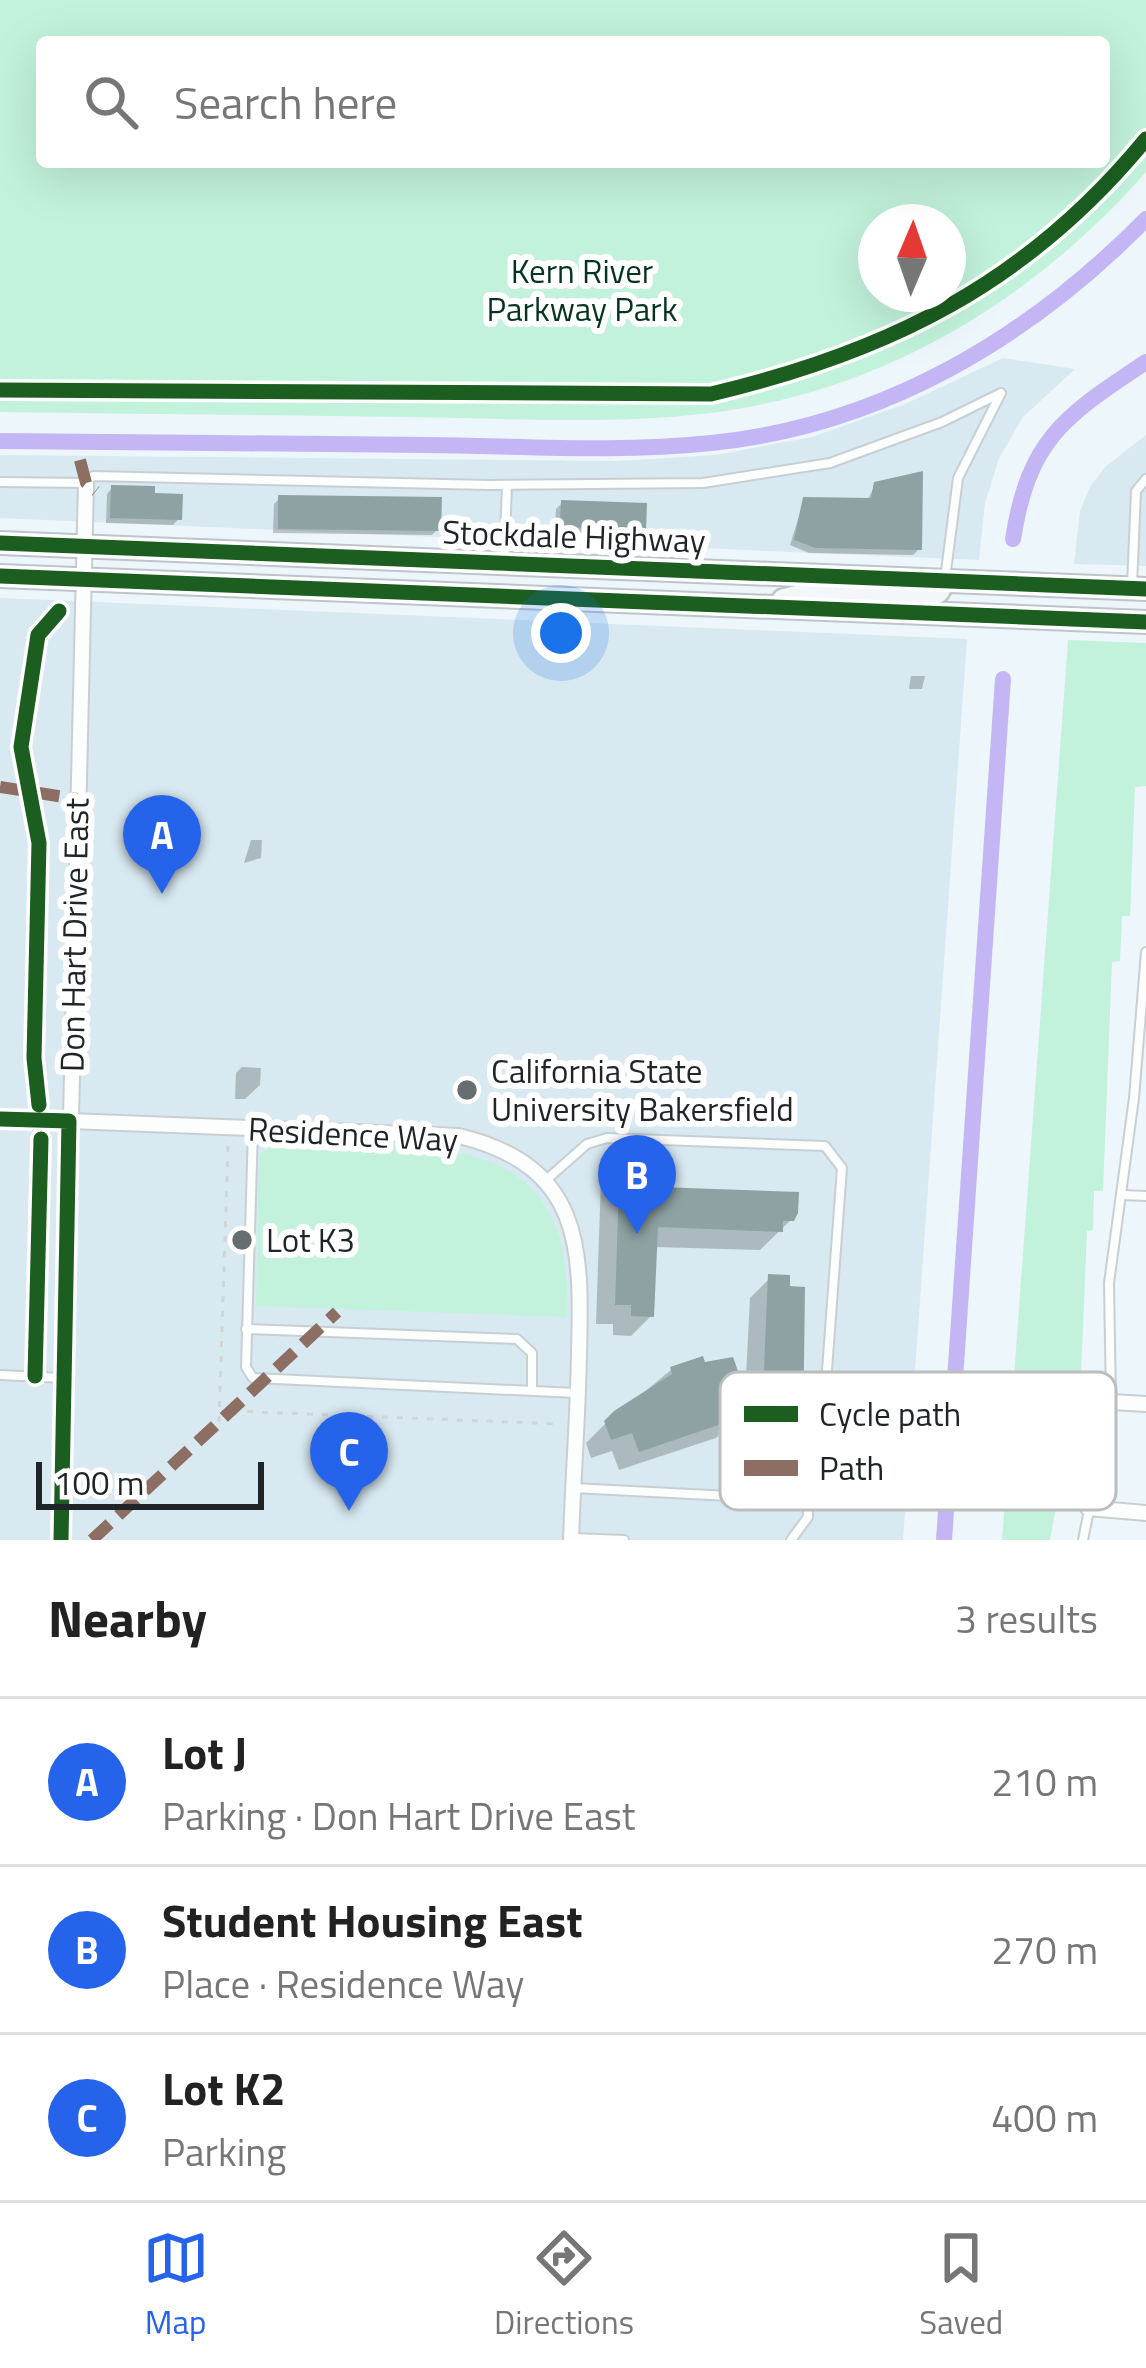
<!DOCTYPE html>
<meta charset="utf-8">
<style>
:root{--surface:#fff;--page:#f6f6f6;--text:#222;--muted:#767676;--line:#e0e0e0;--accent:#2563eb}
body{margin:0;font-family:"Titillium Web",sans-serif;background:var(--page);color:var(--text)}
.compass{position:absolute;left:858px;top:204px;width:108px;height:108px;border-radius:50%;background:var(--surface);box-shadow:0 12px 48px #0002;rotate:2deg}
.scale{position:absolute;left:36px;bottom:30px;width:228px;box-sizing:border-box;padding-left:12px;border:6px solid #1f2527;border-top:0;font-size:33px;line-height:42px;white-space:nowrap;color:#1f2527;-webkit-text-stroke:9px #fff;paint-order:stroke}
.you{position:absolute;left:561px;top:633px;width:42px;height:42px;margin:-30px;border:9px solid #fff;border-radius:50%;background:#1a73e8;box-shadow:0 0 0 18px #1a73e833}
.badge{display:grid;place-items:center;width:78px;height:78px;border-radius:50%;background:var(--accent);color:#fff;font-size:39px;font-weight:700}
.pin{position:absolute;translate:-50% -99px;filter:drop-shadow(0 3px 6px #0008)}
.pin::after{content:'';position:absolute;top:63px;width:42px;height:36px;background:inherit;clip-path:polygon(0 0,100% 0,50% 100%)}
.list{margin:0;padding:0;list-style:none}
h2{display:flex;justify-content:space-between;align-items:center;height:156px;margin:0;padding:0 48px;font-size:51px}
h2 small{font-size:39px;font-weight:400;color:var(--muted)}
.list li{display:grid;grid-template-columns:78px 1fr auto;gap:36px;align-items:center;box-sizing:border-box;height:168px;padding:0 48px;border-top:3px solid var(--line)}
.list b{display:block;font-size:45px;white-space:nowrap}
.list p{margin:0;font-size:39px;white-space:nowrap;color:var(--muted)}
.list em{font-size:39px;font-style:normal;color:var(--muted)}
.icon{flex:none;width:66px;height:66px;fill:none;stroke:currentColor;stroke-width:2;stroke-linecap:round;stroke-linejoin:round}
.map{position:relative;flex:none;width:1146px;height:1540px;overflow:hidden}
.search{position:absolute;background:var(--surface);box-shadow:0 12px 48px #0002;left:36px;right:36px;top:36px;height:132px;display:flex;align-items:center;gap:30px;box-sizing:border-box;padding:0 42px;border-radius:12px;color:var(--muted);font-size:45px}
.sheet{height:660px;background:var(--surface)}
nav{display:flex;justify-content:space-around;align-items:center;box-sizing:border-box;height:168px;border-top:3px solid var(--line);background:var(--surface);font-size:33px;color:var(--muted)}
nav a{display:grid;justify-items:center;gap:6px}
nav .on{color:var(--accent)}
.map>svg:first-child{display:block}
</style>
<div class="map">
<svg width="1146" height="1540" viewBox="0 0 1146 1540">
<rect width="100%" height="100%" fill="#edf6fa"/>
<g fill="#d8e9f1">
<path d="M1003 358 1075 369 1023 417 999 458 985 503 979 560 0 518V455L618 461 715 455 812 437 905 404Z"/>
<path d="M1146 435V566L1074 564 1080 511 1090 487 1105 467Z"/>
<path d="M0 598 967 639 903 1540H0Z"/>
</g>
<g fill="#c2f2dc" fill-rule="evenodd">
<path d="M0 0H1146V172C1031 303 877 395 701 414 605 425 506 418 410 417 273 415 137 414 0 412ZM1104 42V162H42V42ZM948 222V294H876V222Z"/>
<path d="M1068 640 1146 643V786L1135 787 1130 916H1122L1120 961 1112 962 1103 1191H1094L1093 1230 1087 1231 1079 1424 1071 1425 1069 1481H1061L1050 1540H1002Z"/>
<path d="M274 1143C424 1149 576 1120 567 1317L256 1306 259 1156Z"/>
</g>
<g fill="#0003">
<path d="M875 485 919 549 913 555 809 553 790 545 804 500 867 501Z"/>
<path d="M112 488 152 496 179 519 173 525 106 523 107 494Z"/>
<path d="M280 498 438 529 432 535 273 533 274 504Z"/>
<path d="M562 503 643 529 637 535 555 532 556 509Z"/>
<path d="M925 676 922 689H909L911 676Z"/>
<path d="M251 840H262L261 858 244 863Z"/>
<path d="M242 1067 261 1068 260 1085 245 1099H235L236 1073Z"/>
<path d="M621 1159 656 1190 792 1219 760 1250 654 1247 651 1316 631 1336 613 1335V1324H596L601 1179Z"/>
<path d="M770 1278 800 1434 780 1454 758 1453 754 1436H743L750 1298Z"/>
<path d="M702 1366 736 1417 716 1438 619 1470 612 1451 591 1458 586 1443 606 1423 671 1370Z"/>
</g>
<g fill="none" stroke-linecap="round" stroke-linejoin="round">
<g stroke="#c4b6f4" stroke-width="16">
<path d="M0 441C143 442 285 444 428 445 522 446 617 453 711 443 881 426 1028 339 1146 219"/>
<path d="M1013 539C1029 438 1065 416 1146 362"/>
<path d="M944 1540 1003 679"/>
</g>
</g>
<g fill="#8ea1a3">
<path d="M923 471 922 550 816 548 794 540 803 497 871 498 874 482Z"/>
<path d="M111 485 155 486V493L183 494 182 520 110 518Z"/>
<path d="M278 495 442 497 441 531 278 529Z"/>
<path d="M561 500 647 503 646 530 560 527Z"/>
<path d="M620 1156 643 1157 649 1173 660 1174 659 1187 799 1192 798 1213 794 1221H783V1232L658 1227 654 1317 631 1316V1305H615Z"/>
<path d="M768 1274 790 1275V1286L805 1287 803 1436 777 1434 773 1417H762Z"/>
<path d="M703 1356 705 1362 733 1357 741 1380 739 1418 639 1452 632 1433 611 1440 604 1421 614 1411 672 1374 670 1367Z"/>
</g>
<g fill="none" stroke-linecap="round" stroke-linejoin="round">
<g stroke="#c8cfd2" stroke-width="12">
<g id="lane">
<path d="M0 482 86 483 93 476 489 485 703 483 830 463 942 422 1001 393 958 478 945 579"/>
<path d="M504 562 507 485"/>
<path d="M1132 586 1136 491 1146 479"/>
<path d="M0 1119 69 1121"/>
<path d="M253 1129 246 1367 253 1378 576 1393"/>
<path d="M545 1181 587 1144 607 1138 825 1146 842 1168 819 1478 808 1500"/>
<path d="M1122 1195 1146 1196"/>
<path d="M246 1329 517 1339 532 1353V1390"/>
<path d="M0 1375 64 1378"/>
<path d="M573 1488 808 1500V1517L791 1540"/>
<path d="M572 1538 624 1540"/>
<path d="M1083 1540 1111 1402 1109 1283 1134 1098 1146 952"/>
</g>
</g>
<g stroke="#c8cfd2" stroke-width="18">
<g id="street">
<path d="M69 1121 459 1136C582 1166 582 1246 579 1353 578 1416 573 1478 571 1540"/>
<path d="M1111 1402 1146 1404"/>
<path d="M1088 1508 1146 1513"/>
<path d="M61 1540 86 483"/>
</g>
</g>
<g stroke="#bec4cb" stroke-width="26">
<g id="primary">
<path d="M0 543 1146 589"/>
<path d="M0 576 1146 622"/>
<path d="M783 600 811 593 923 596 938 592 945 580"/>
</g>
</g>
<g stroke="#d2d5d7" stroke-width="3" stroke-dasharray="6 9" stroke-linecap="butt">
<path d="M232 1411 560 1424"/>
<path d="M219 1422 228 1146"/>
</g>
<use href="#lane" stroke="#fcfefe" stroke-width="8"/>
<use href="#street" stroke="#fcfefe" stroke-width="14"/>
<use href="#primary" stroke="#f4f7fa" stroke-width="21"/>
<g stroke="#8d6e63" stroke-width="12" stroke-dasharray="24 12" stroke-linecap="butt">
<path d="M80 460 86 483 96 491"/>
<path d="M0 787 77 799"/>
<path d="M92 1540 337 1312"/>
</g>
<g stroke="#fff" stroke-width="22">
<g id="cycleway">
<path d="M0 390 711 394C889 352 1028 283 1146 139"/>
<path d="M0 543 1146 589"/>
<path d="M0 576 1146 622"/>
<path d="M39 1105 34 1058 39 843 21 747 38 635 59 611"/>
<path d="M0 1119 69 1121 61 1540"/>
<path d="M35 1376 41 1139"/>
</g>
</g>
<use href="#cycleway" stroke="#1b5e20" stroke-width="15"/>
</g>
<g fill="#676e71" stroke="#fff" stroke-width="4.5">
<circle cx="467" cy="1090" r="12"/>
<circle cx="242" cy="1240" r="12"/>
</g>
<g text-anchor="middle" stroke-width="12" stroke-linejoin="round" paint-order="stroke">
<g font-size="33" fill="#053521" stroke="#fff">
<text x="582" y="283">Kern River<tspan x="582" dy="38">Parkway Park</tspan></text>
</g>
<g font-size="33" fill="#1f2527" stroke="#fff">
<text transform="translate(574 536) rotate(2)" y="12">Stockdale Highway</text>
<text transform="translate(74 935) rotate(-89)" y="12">Don Hart Drive East</text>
<text transform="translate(353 1134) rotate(3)" y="12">Residence Way</text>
</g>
<g font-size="33" fill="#1f2527" stroke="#fff" text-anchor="start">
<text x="491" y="1083">California State<tspan x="491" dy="38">University Bakersfield</tspan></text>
<text x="266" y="1252">Lot K3</text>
</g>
</g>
<rect x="720" y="1372" width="396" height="138" rx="18" fill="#fff" stroke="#bcbebe" stroke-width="3"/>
<rect x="744" y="1406" width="54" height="16" fill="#1b5e20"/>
<rect x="744" y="1460" width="54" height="16" fill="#8d6e63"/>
<g font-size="33" fill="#1f2527">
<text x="819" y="1426">Cycle path</text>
<text x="819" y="1480">Path</text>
</g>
</svg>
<svg class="compass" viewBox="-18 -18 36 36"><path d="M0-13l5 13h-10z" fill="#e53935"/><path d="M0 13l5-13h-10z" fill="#767676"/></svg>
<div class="scale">100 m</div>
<div class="you"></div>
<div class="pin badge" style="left:162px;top:894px">A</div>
<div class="pin badge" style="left:637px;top:1234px">B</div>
<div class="pin badge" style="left:349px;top:1511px">C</div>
<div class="search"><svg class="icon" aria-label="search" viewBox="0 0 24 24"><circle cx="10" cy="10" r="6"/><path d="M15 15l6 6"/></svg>Search here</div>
</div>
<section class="sheet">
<h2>Nearby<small>3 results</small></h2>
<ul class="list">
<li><span class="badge">A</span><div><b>Lot J</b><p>Parking · Don Hart Drive East</p></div><em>210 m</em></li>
<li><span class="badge">B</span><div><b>Student Housing East</b><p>Place · Residence Way</p></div><em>270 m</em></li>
<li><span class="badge">C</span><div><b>Lot K2</b><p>Parking</p></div><em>400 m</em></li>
</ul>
</section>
<nav>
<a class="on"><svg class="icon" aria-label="map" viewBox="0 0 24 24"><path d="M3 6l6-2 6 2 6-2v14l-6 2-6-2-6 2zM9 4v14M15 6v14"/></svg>Map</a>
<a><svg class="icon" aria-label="directions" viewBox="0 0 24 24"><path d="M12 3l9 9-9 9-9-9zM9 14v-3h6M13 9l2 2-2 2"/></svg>Directions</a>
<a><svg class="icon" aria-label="saved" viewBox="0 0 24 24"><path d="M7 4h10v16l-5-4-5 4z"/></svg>Saved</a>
</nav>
